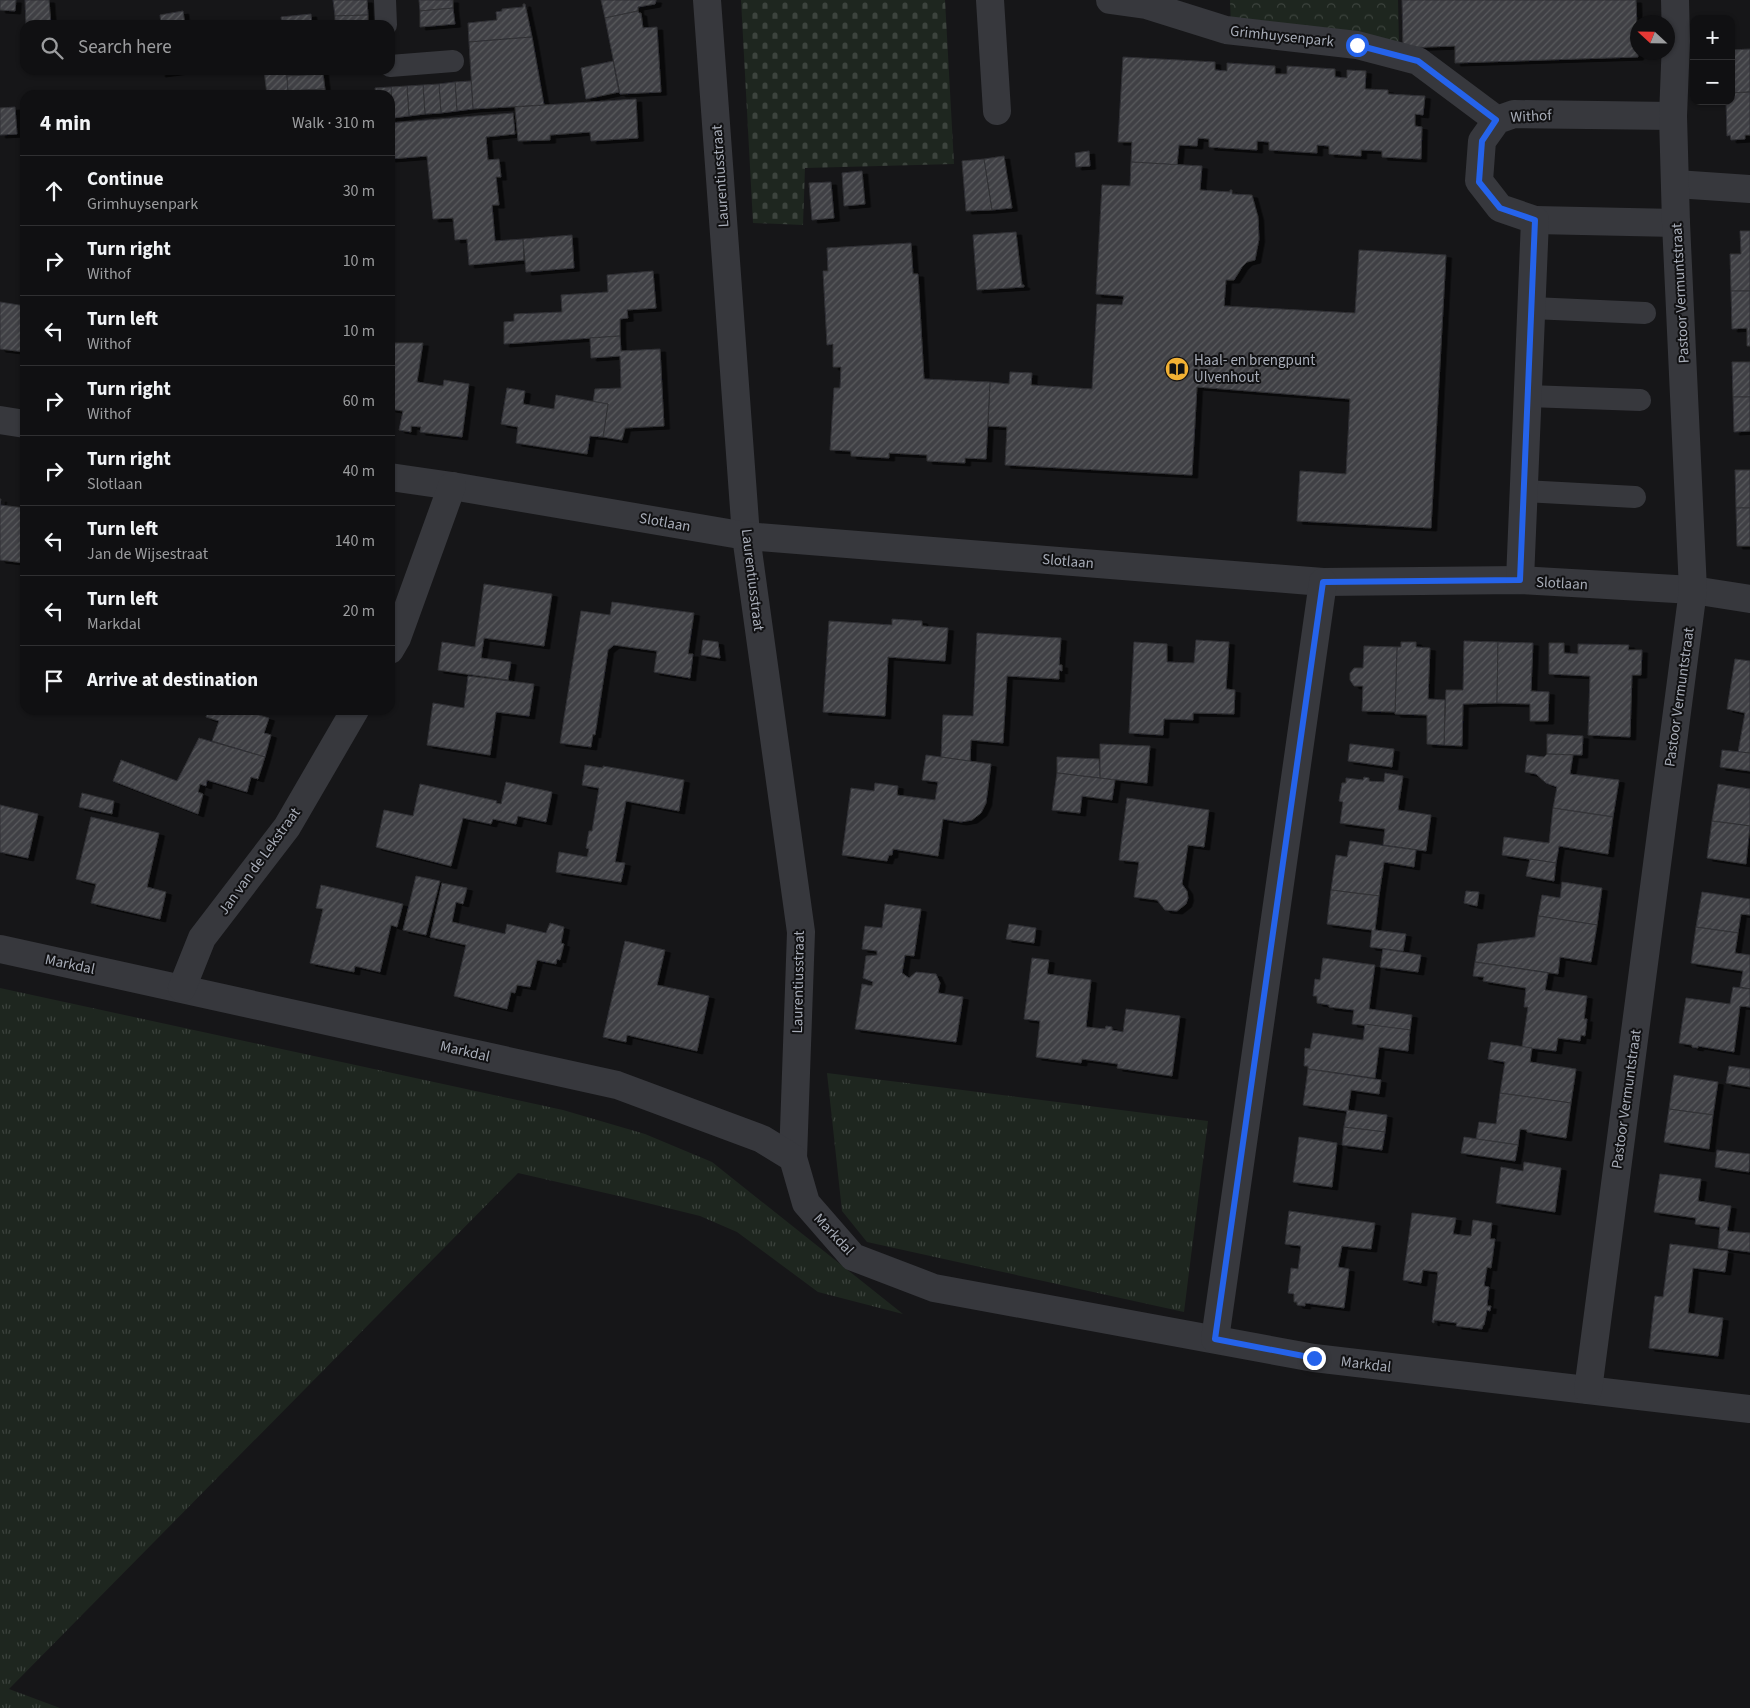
<!DOCTYPE html>
<meta charset="utf-8">
<style>
:root{--surface:#101012;--page:#1e1e20;--text:#f1f3f6;--muted:#9c9d9f;--line:#303032}
body{margin:0;font-family:"Source Sans 3",sans-serif;background:var(--page);color:var(--text)}
.controls{position:absolute;right:15px;top:15px;display:grid;overflow:hidden;border-radius:10px;box-shadow:0 1px 4px #0004}
.controls button{width:45px;height:45px;display:grid;place-items:center;padding:0;border:0;border-bottom:1px solid var(--line);background:var(--surface);color:var(--text);font:25px sans-serif}
.compass{position:absolute;left:1630px;top:15px;width:45px;height:45px;border-radius:50%;background:var(--surface);box-shadow:0 1px 4px #0004;rotate:292deg}
.stop{position:absolute;width:15px;height:15px;margin:-11px;border:4px solid #2563eb;border-radius:50%;background:#fff}
.stop.end{background:#2563eb;border-color:#fff;box-shadow:0 1px 5px #0008}
.list{margin:0;padding:0;list-style:none}
h2{display:flex;justify-content:space-between;align-items:center;height:65px;margin:0;padding:0 20px;font-size:21px}
h2 small{font-size:16px;font-weight:400;color:var(--muted)}
.list li{display:grid;grid-template-columns:32px 1fr auto;gap:15px;align-items:center;box-sizing:border-box;height:70px;padding:0 20px;border-top:1px solid var(--line)}
.list b{display:block;font-size:19px;white-space:nowrap}
.list p{margin:0;font-size:16px;white-space:nowrap;color:var(--muted)}
.list em{font-size:16px;font-style:normal;color:var(--muted)}
.icon{flex:none;width:28px;height:28px;fill:none;stroke:currentColor;stroke-width:2;stroke-linecap:round;stroke-linejoin:round}
.map{position:relative;flex:none;width:1750px;height:1708px;overflow:hidden}
.search{position:absolute;background:var(--surface);box-shadow:0 1px 4px #0004;left:20px;top:20px;width:375px;height:55px;display:flex;align-items:center;gap:12px;box-sizing:border-box;padding:0 18px;border-radius:15px;color:var(--muted);font-size:19px}
.panel{position:absolute;background:var(--surface);box-shadow:0 1px 4px #0004;left:20px;top:90px;width:375px;height:625px;border-radius:15px}
.map>svg:first-child{display:block}
</style>
<div class="map">
<svg width="1750" height="1708" viewBox="0 0 1750 1708">
<defs>
<pattern id="grass-tufts" width="24" height="20" patternUnits="userSpaceOnUse" patternTransform="scale(1.25)"><rect width="24" height="20" fill="#1e261f"/><path d="M3 7l-1-3M5 7V3M7 7l1-3M15 17l-1-3M17 17v-4M19 17l1-3" fill="none" stroke="#3c433d"/></pattern>
<pattern id="forest-crowns" width="20" height="18" patternUnits="userSpaceOnUse" patternTransform="scale(1.25)"><rect width="20" height="18" fill="#1e261f"/><path d="M2 6a3 3 0 1 1 6 0M12 15a3 3 0 1 1 6 0" fill="none" stroke="#3c433d"/></pattern>
<pattern id="cemetery-stones" width="16" height="16" patternUnits="userSpaceOnUse" patternTransform="scale(1.25)"><rect width="16" height="16" fill="#1e261f"/><path d="M2 7V4a2 2 0 0 1 4 0v3zM10 15v-3a2 2 0 0 1 4 0v3z" fill="#3c433d"/></pattern>
<pattern id="building-hatch" width="6" height="6" patternUnits="userSpaceOnUse" patternTransform="scale(1.25)"><rect width="6" height="6" fill="#404145"/><path d="M-1 1l2-2M0 6l6-6M5 7l2-2" fill="none" stroke="#595a5e"/></pattern>
<filter id="shadow"><feDropShadow dx="5.5" dy="3" stdDeviation="0" flood-color="#0009"/></filter>
</defs>
<rect width="100%" height="100%" fill="#161618"/>
<g fill="url(#grass-tufts)">
<path d="M0 988 563 1110 645 1134 712 1162 903 1314 818 1292 737 1232 700 1216 623 1197 518 1173 9 1689 60 1708H0Z"/>
<path d="M827 1073 1208 1121 1184 1312 867 1242 842 1211Z"/>
</g>
<path fill="url(#forest-crowns)" d="M1230 0H1398L1399 45 1231 27Z"/>
<path fill="url(#cemetery-stones)" d="M741 0H945L954 164 805 168 803 225 753 223Z"/>
<g fill="url(#building-hatch)" stroke="#303034" filter="url(#shadow)">
<path d="M0 0H16L15 11 0 10Z"/>
<path d="M25 0H49L51 25H26Z"/>
<path d="M333 0H367L368 15 335 16Z"/>
<path d="M419 0H453V8L420 11Z"/>
<path d="M601 0H656V1L655 4 638 7V11L605 18Z"/>
<path d="M1402 0H1636L1638 57 1455 63V46L1403 48Z"/>
<path d="M523 4H525L532 37 469 42 468 23 497 20 496 12 502 11V9L523 7Z"/>
<path d="M453 8 455 24 420 27V11Z"/>
<path d="M183 11 185 25H161L160 15Z"/>
<path d="M638 11 639 13H641L643 28 657 27 661 92 620 94 605 18Z"/>
<path d="M311 14 312 25H282L281 17Z"/>
<path d="M368 15V25H335V16Z"/>
<path d="M532 37 544 105 473 109 469 42Z"/>
<path d="M1750 49V92L1731 93V50Z"/>
<path d="M1123 57 1215 62V70L1227 71V63L1275 66V74H1287V66L1335 69V77L1347 78V70L1366 71 1365 89 1388 90V94L1425 96 1423 115 1415 114V126L1422 127 1421 159 1382 157V151L1361 150V156L1329 154V146L1317 145V153L1269 150V142L1257 141V150L1209 147V139L1198 138 1197 146 1179 145 1177 165 1131 162 1132 142H1118Z"/>
<path d="M613 61 619 92 586 99 581 68Z"/>
<path d="M160 70H191L160 74Z"/>
<path d="M264 70H286L289 95H267Z"/>
<path d="M286 70H323V74L287 76Z"/>
<path d="M323 74 325 89 288 91 287 76Z"/>
<path d="M471 81 473 109 457 111 455 82Z"/>
<path d="M455 82 457 111 441 113 439 84Z"/>
<path d="M439 84 441 113 425 114 423 85Z"/>
<path d="M423 85 425 114 409 116 407 86Z"/>
<path d="M407 86 409 116 393 118 391 87Z"/>
<path d="M391 87 393 118H390V95H376L375 88Z"/>
<path d="M325 89V95H289L288 91Z"/>
<path d="M1750 92V135H1745V139L1731 140 1730 135 1727 136 1726 101H1731V93Z"/>
<path d="M636 99 638 138 591 141 590 132 550 135V140L518 141 515 107Z"/>
<path d="M15 107 17 134 0 135V108Z"/>
<path d="M513 113 515 134 486 137 488 160 499 159 501 177H496L499 205H492L495 241 523 239 524 260 469 265 467 239 455 240 453 218 433 219 427 156 390 159V123Z"/>
<path d="M1089 151 1090 166 1076 167 1075 153Z"/>
<path d="M1004 156 1012 208 992 210 984 159Z"/>
<path d="M984 159 992 210 966 211 962 161Z"/>
<path d="M1131 162 1202 166 1200 190 1230 192V190H1232V194L1252 195 1258 217 1259 239 1255 260 1247 262 1242 267 1234 280H1226L1224 306 1355 313 1359 250 1446 255 1431 528 1297 521 1300 471 1346 474 1350 399 1197 387 1192 475 1005 465 1007 427 988 426 990 382 1009 384 1010 372 1032 373 1031 385 1092 389 1097 304 1122 305 1124 296 1096 294 1102 185 1130 186Z"/>
<path d="M862 171 865 204 844 206 842 173Z"/>
<path d="M831 182 834 218 812 220 809 183Z"/>
<path d="M1740 231H1750V291H1731L1730 254H1741Z"/>
<path d="M1016 232 1022 285H1024V287L977 290 973 235Z"/>
<path d="M572 235 574 268 526 272 523 239Z"/>
<path d="M911 243 913 274H918L924 379 990 382 986 459 965 458V463L927 461V455L889 453V458L851 456V451L830 450 834 388H840L841 367H833V344L827 345 823 271H828L827 248Z"/>
<path d="M653 271 656 308 627 310 628 318 620 319V336L504 344V322L514 321V314L562 312 561 295 608 292 607 275Z"/>
<path d="M1731 291H1750V346H1747V328L1732 329Z"/>
<path d="M0 302 25 306V352L0 349Z"/>
<path d="M620 336 621 351 660 349 664 426 625 428 622 440 603 437 608 404 593 402 595 389 621 388 620 356 591 358 590 338Z"/>
<path d="M390 343H423L417 382 443 386 444 380 469 384 462 437 420 432 421 427 411 426V432L399 430 403 411 390 409Z"/>
<path d="M1732 362H1750V397H1733Z"/>
<path d="M507 388 525 391 523 404 554 409 556 395 608 404 603 437 590 436 587 454 516 443 518 427 501 424Z"/>
<path d="M1733 397H1750V431L1734 432Z"/>
<path d="M1735 470H1750V508H1736Z"/>
<path d="M0 499H1L0 505 25 508V563L0 560Z"/>
<path d="M1736 508H1750V546H1737Z"/>
<path d="M484 584 552 594 544 646 484 638 481 658 511 662 508 680 438 670 442 642 475 647Z"/>
<path d="M612 602 694 613 688 654H693L690 678 654 672 657 651 614 645 608 650 595 735 593 734 591 747 560 743 581 611 610 615Z"/>
<path d="M892 619 922 621V626L948 628 945 661 888 657 885 716 823 712 829 621 892 625Z"/>
<path d="M977 633 1061 638 1059 665H1062V671L1059 670V679L1007 676 1003 743 971 740 970 761 941 757 943 715 973 716Z"/>
<path d="M703 640 718 642 720 658 701 655Z"/>
<path d="M1196 640 1229 642 1226 689 1235 690 1234 714 1193 713V720L1164 719 1163 735 1129 733 1134 642 1167 644V662L1194 663Z"/>
<path d="M1464 641 1498 642 1497 703 1463 704 1462 746 1444 745 1446 690H1463Z"/>
<path d="M1401 642H1416V647L1430 648 1428 699 1445 700 1444 745 1427 744V715L1395 714 1397 647H1401Z"/>
<path d="M1498 642 1533 643 1531 691 1549 692 1548 721H1530V704L1497 703Z"/>
<path d="M1549 643H1564V653L1578 654V644L1629 645 1628 650H1642L1641 675H1632L1630 737 1588 735 1590 676 1549 674Z"/>
<path d="M1364 646 1397 647 1395 712 1362 711 1363 686H1354L1350 680V673L1354 668H1363Z"/>
<path d="M1735 659 1750 661V753L1738 752 1745 713 1727 709Z"/>
<path d="M468 676 534 684 529 716 496 712 490 755 427 745 433 703 464 708Z"/>
<path d="M208 710H242L269 718 264 733 271 735 265 757 212 741 219 721 206 717Z"/>
<path d="M1547 734 1583 736 1582 755 1547 754Z"/>
<path d="M199 738 265 757 258 779 251 777 247 792 207 780 206 786 200 784 198 792 203 794 198 814 113 781 121 760 177 781Z"/>
<path d="M1100 744 1150 746 1147 783 1100 778Z"/>
<path d="M1350 744 1394 749 1392 767 1348 761Z"/>
<path d="M1722 750 1750 753V771L1720 767Z"/>
<path d="M1547 754 1573 755 1570 774 1619 780 1613 817 1553 808 1557 787 1546 783 1536 774 1525 772 1527 755 1544 757Z"/>
<path d="M926 755 991 764 986 803 981 813 972 820 961 822 943 819 938 856 893 849 892 855H889L887 861 842 855 851 788 874 791 875 783 898 786 897 795 935 800 938 782 922 780Z"/>
<path d="M1057 757 1099 759 1100 778 1057 773Z"/>
<path d="M585 765 603 768V766L684 780 679 811 626 801 615 862 625 863 621 882 556 872 559 852 587 857 589 849 586 848 589 831H592L599 788 582 785Z"/>
<path d="M1057 773 1115 780 1112 800 1082 796 1080 813 1052 810Z"/>
<path d="M1385 773 1403 776 1398 810 1431 815 1426 851 1383 845 1385 829 1340 823 1343 802 1339 801 1342 783H1346V778L1363 780 1364 777 1369 778V781L1384 782Z"/>
<path d="M506 782 552 792 546 822 518 816 516 824 493 819 491 824 463 818 451 866 376 847 384 810 413 816 420 784 497 801 496 803 501 804Z"/>
<path d="M1718 784 1750 789V826L1712 821Z"/>
<path d="M82 793 114 801 112 814 79 807Z"/>
<path d="M1127 798 1209 810 1204 847 1188 845 1182 884 1187 891 1188 898 1186 904 1177 911 1165 910 1157 900 1134 897 1139 862 1119 860Z"/>
<path d="M0 805 38 814 28 858 0 852Z"/>
<path d="M1553 808 1613 817 1608 854 1559 846 1556 863 1502 855 1504 837 1549 843Z"/>
<path d="M91 817 159 833 147 887 166 892 160 919 91 903 96 884 76 879Z"/>
<path d="M1712 821 1750 826 1746 864 1707 858Z"/>
<path d="M1350 841 1416 850 1414 867 1384 862 1379 896 1331 890 1336 855 1347 857Z"/>
<path d="M1530 859 1556 863 1554 881 1526 876Z"/>
<path d="M416 876 440 881 426 935 403 930Z"/>
<path d="M1562 882 1602 888 1597 925 1538 916 1542 895 1560 898Z"/>
<path d="M442 883 467 888 463 904 456 902 452 922 505 934 507 924 546 933 550 923 564 927 561 943 564 944 560 960 557 959 556 964 537 960 530 987 517 985 515 993 511 992 507 1009 454 996 466 945 430 937Z"/>
<path d="M321 885 403 904 397 927 391 925 380 972 355 966 354 972 310 963 323 909 316 908Z"/>
<path d="M1331 890 1379 896 1375 930 1406 934 1403 951 1370 947 1372 930 1327 924Z"/>
<path d="M1466 891 1479 892 1477 906 1464 903Z"/>
<path d="M1702 892 1750 899V915L1741 914 1738 933 1696 927Z"/>
<path d="M885 904 921 909 914 956 905 955 902 973 909 978 916 972 936 974 940 983 938 993 963 997 956 1042 855 1029 862 984 872 986 873 982 863 978 866 956 877 955V951L862 949 865 926 882 928Z"/>
<path d="M1538 916 1597 925 1591 962 1560 957 1558 974 1475 962 1478 944 1535 937Z"/>
<path d="M1009 924 1036 928 1034 943 1006 939Z"/>
<path d="M1696 927 1738 933 1735 953 1750 955V989L1740 987 1743 971 1691 963Z"/>
<path d="M625 941 665 950 657 985 709 996 697 1051 627 1035 626 1042 603 1037Z"/>
<path d="M1383 949 1421 955 1418 972 1380 967Z"/>
<path d="M1032 958 1049 960 1047 974 1091 980 1086 1027 1105 1029 1106 1026 1112 1027V1030L1123 1032 1126 1009 1180 1016 1172 1076 1117 1068 1118 1064 1082 1059 1081 1063 1036 1057 1040 1021 1024 1019Z"/>
<path d="M1323 958 1375 965 1369 1009 1412 1015 1410 1030 1352 1024 1354 1010 1329 1007V1005L1317 1003V996H1313L1315 979 1320 980Z"/>
<path d="M1475 962 1548 973 1545 990 1587 996 1584 1019H1587L1585 1036 1581 1035 1580 1041 1558 1038 1556 1051 1522 1047 1528 1007H1524L1526 988 1483 981 1484 977 1473 976Z"/>
<path d="M1733 987 1750 989V1007L1740 1006 1734 1052 1698 1046V1048L1692 1047V1045L1679 1043 1686 998 1730 1004Z"/>
<path d="M1365 1024 1410 1030 1408 1051 1379 1047 1375 1078 1308 1069V1066H1304L1305 1048 1310 1049 1313 1033 1363 1040Z"/>
<path d="M1491 1042 1532 1048 1530 1062 1576 1069 1571 1103 1500 1093 1505 1062 1488 1059Z"/>
<path d="M1729 1066 1750 1069V1087L1726 1083Z"/>
<path d="M1308 1069 1381 1080 1379 1094 1351 1090 1348 1110 1387 1115 1385 1132 1344 1127 1347 1111 1303 1105Z"/>
<path d="M1674 1075 1718 1082 1713 1115 1669 1109Z"/>
<path d="M1500 1093 1571 1103 1566 1138 1527 1132V1130L1520 1129 1518 1145 1476 1139 1479 1122 1496 1124Z"/>
<path d="M1669 1109 1713 1115 1709 1149 1664 1142Z"/>
<path d="M1344 1127 1385 1132 1382 1150 1342 1145Z"/>
<path d="M1299 1137 1337 1143 1332 1187 1293 1182Z"/>
<path d="M1464 1137 1518 1145 1515 1161 1461 1153Z"/>
<path d="M1717 1150 1750 1154 1749 1172 1715 1167Z"/>
<path d="M1524 1162 1561 1168 1555 1212 1496 1203 1501 1167 1523 1171Z"/>
<path d="M1660 1174 1701 1179 1698 1201 1731 1206 1727 1231 1750 1233V1252L1718 1248 1720 1227 1695 1224 1696 1218 1654 1212Z"/>
<path d="M1289 1211 1375 1223 1371 1249 1342 1246 1338 1267 1349 1269 1344 1308 1305 1303V1306L1297 1305V1302H1294V1294L1288 1293 1291 1268 1298 1269 1301 1246 1285 1244Z"/>
<path d="M1412 1213 1456 1218 1453 1234 1471 1236 1473 1220 1492 1223 1490 1239H1495L1491 1268 1487 1267 1484 1286 1489 1287 1487 1306H1491L1490 1311 1487 1310 1484 1325H1483L1482 1329 1456 1326 1457 1323 1434 1320V1323L1432 1322 1438 1272 1423 1270 1421 1283 1403 1280Z"/>
<path d="M1670 1244 1728 1251 1725 1272 1693 1268 1688 1313 1723 1318 1718 1356 1649 1348 1655 1296 1663 1297Z"/>
</g>
<g fill="none" stroke-linecap="round" stroke-linejoin="round">
<g stroke="#37383d" stroke-width="22">
<path d="M385 0 386 25"/>
<path d="M390 66 453 61"/>
<path d="M1532 308 1645 313"/>
<path d="M1528 396 1640 400"/>
<path d="M1524 491 1635 497"/>
</g>
<g stroke="#37383d" stroke-width="28">
<path d="M707 0 746 536 801 932 793 1158"/>
<path d="M990 0 997 111"/>
<path d="M1110 0 1146 5 1226 30 1357 45 1418 61 1497 120"/>
<path d="M1676 184 1750 189"/>
<path d="M1535 220 1676 223"/>
<path d="M0 420 25 424"/>
<path d="M390 477 452 486 746 536 1323 582 1520 580 1693 590 1750 599"/>
<path d="M1520 580 1535 220 1500 208 1479 181 1482 141 1497 120 1514 114 1673 116"/>
<path d="M390 650 397 638 452 486"/>
<path d="M0 949 617 1085 762 1139 793 1158 806 1203 853 1257 934 1288 1314 1358 1750 1409"/>
<path d="M182 988 202 938 287 827 355 710"/>
<path d="M1215 1339 1323 582"/>
<path d="M1588 1390 1693 590 1676 223 1673 116 1676 41 1675 0"/>
</g>
</g>
<g fill="none" stroke-linecap="round" stroke-linejoin="round">
<path stroke="#2563eb" stroke-width="6" d="M1314 1358 1215 1339 1323 582 1520 580 1535 220 1500 208 1479 182 1482 141 1496 120 1418 61 1357 45"/>
</g>
<defs>
<g id="library-disc" transform="scale(1.25)"><circle r="9.5" fill="#f2b134" stroke="#111113"/><path d="M-6-4Q-3-5.5-.7-3.5V5Q-3 3-6 4ZM6-4Q3-5.5 .7-3.5V5Q3 3 6 4Z" fill="#111"/></g>
</defs>
<g fill-rule="evenodd">
<use href="#library-disc" x="1177" y="369"/>
</g>
<g text-anchor="middle" stroke-width="4" stroke-linejoin="round" paint-order="stroke">
<g font-size="15" fill="#a8adb8" stroke="#111113">
<text transform="translate(1282 36) rotate(6)" y="5">Grimhuysenpark</text>
<text transform="translate(1531 116) rotate(-3)" y="5">Withof</text>
<text transform="translate(720 176) rotate(-94)" y="5">Laurentiusstraat</text>
<text transform="translate(1680 293) rotate(-93)" y="5">Pastoor Vermuntstraat</text>
<text transform="translate(665 522) rotate(10)" y="5">Slotlaan</text>
<text transform="translate(1068 561) rotate(5)" y="5">Slotlaan</text>
<text transform="translate(753 580) rotate(83)" y="5">Laurentiusstraat</text>
<text transform="translate(1562 583) rotate(3)" y="5">Slotlaan</text>
<text transform="translate(1679 697) rotate(-82)" y="5">Pastoor Vermuntstraat</text>
<text transform="translate(259 861) rotate(-54)" y="5">Jan van de Lekstraat</text>
<text transform="translate(70 964) rotate(12)" y="5">Markdal</text>
<text transform="translate(798 982) rotate(-89)" y="5">Laurentiusstraat</text>
<text transform="translate(465 1051) rotate(13)" y="5">Markdal</text>
<text transform="translate(1626 1099) rotate(-82)" y="5">Pastoor Vermuntstraat</text>
<text transform="translate(834 1234) rotate(47)" y="5">Markdal</text>
<text transform="translate(1366 1364) rotate(7)" y="5">Markdal</text>
</g>
<g font-size="15" fill="#a8adb8" stroke="#111113" text-anchor="start">
<text x="1194" y="365">Haal- en brengpunt<tspan x="1194" dy="17">Ulvenhout</tspan></text>
</g>
</g>
</svg>
<div class="controls">
<button>+</button>
<button>−</button>
</div>
<svg class="compass" viewBox="-18 -18 36 36"><path d="M0-13l5 13h-10z" fill="#e53935"/><path d="M0 13l5-13h-10z" fill="#9c9d9f"/></svg>
<div class="stop" style="left:1357px;top:45px"></div>
<div class="stop end" style="left:1314px;top:1358px"></div>
<div class="search"><svg class="icon" aria-label="search" viewBox="0 0 24 24"><circle cx="10" cy="10" r="6"/><path d="M15 15l6 6"/></svg>Search here</div>
<section class="panel">
<h2>4 min<small>Walk · 310 m</small></h2>
<ul class="list">
<li><svg class="icon" aria-label="ahead" viewBox="0 0 24 24"><path d="M12 20V5M6 11l6-6 6 6"/></svg><div><b>Continue</b><p>Grimhuysenpark</p></div><em>30 m</em></li>
<li><svg class="icon" aria-label="right" viewBox="0 0 24 24"><path d="M7 20v-9h11M14 6l5 5-5 5"/></svg><div><b>Turn right</b><p>Withof</p></div><em>10 m</em></li>
<li><svg class="icon" aria-label="left" viewBox="0 0 24 24"><path d="M17 20v-9H6M10 6l-5 5 5 5"/></svg><div><b>Turn left</b><p>Withof</p></div><em>10 m</em></li>
<li><svg class="icon" aria-label="right" viewBox="0 0 24 24"><path d="M7 20v-9h11M14 6l5 5-5 5"/></svg><div><b>Turn right</b><p>Withof</p></div><em>60 m</em></li>
<li><svg class="icon" aria-label="right" viewBox="0 0 24 24"><path d="M7 20v-9h11M14 6l5 5-5 5"/></svg><div><b>Turn right</b><p>Slotlaan</p></div><em>40 m</em></li>
<li><svg class="icon" aria-label="left" viewBox="0 0 24 24"><path d="M17 20v-9H6M10 6l-5 5 5 5"/></svg><div><b>Turn left</b><p>Jan de Wijsestraat</p></div><em>140 m</em></li>
<li><svg class="icon" aria-label="left" viewBox="0 0 24 24"><path d="M17 20v-9H6M10 6l-5 5 5 5"/></svg><div><b>Turn left</b><p>Markdal</p></div><em>20 m</em></li>
<li><svg class="icon" aria-label="arrive" viewBox="0 0 24 24"><path d="M6 21V4h12l-3 4 3 4H6"/></svg><div><b>Arrive at destination</b></div></li>
</ul>
</section>
</div>
